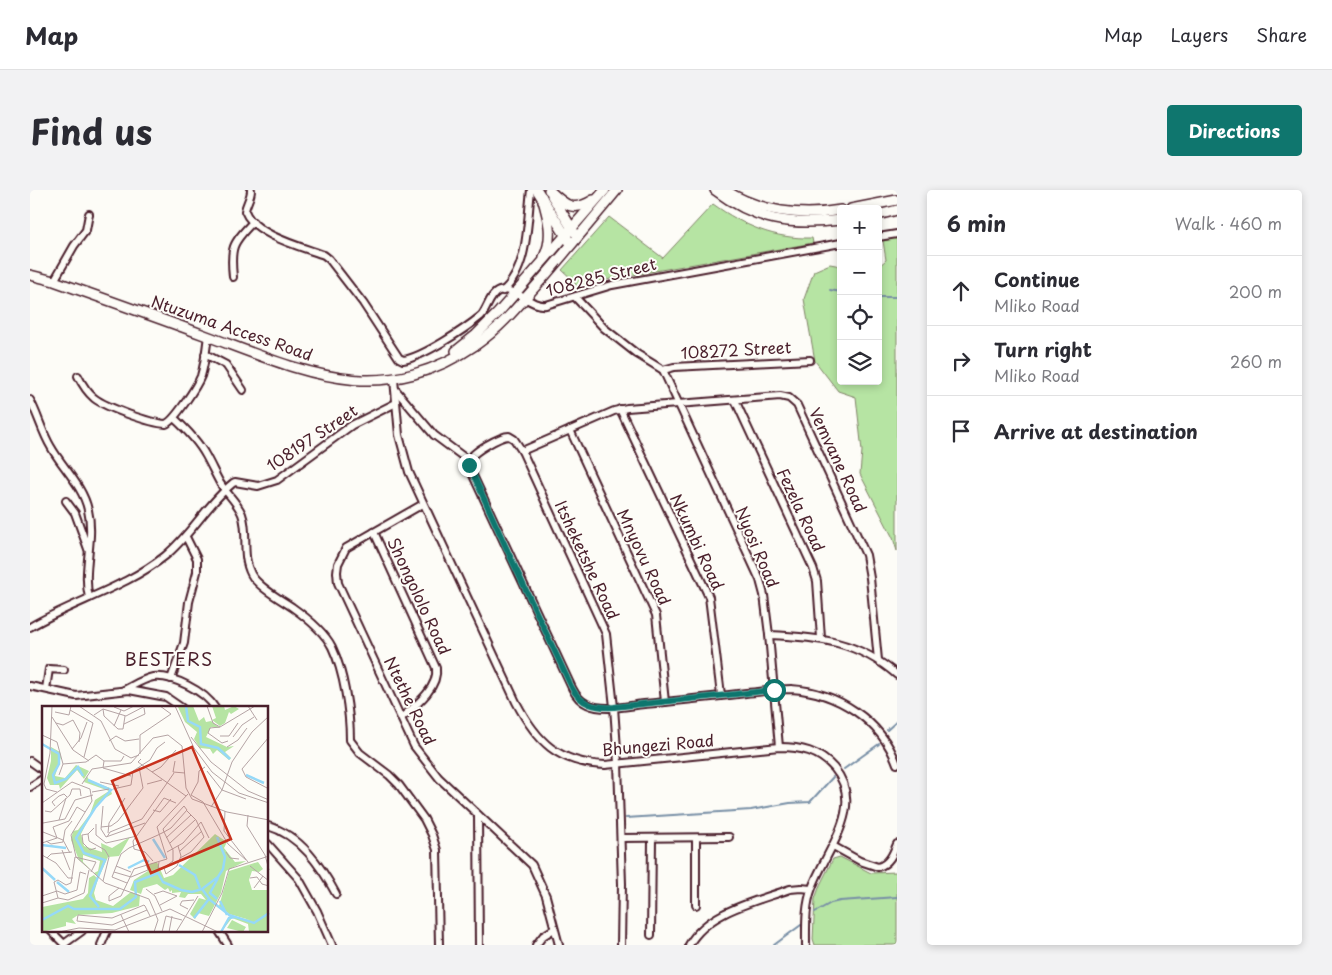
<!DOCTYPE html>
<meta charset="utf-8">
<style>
:root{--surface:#fff;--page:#f2f2f3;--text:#2b2b33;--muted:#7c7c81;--line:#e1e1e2;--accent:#0f766e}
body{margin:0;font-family:"Playpen Sans",sans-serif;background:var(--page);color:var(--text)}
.controls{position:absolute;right:15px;top:15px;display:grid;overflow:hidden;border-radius:5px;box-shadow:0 2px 8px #0003}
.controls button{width:45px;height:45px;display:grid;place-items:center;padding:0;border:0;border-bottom:1px solid var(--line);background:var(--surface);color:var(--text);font:25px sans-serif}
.stop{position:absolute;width:15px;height:15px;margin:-11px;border:4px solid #0f766e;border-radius:50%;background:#fff}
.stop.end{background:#0f766e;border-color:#fff;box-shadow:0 1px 5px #0008}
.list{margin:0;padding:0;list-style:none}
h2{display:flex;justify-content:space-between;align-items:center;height:65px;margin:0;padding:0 20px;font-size:21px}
h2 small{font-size:16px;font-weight:400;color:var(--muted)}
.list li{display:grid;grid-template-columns:32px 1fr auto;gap:15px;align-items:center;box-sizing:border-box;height:70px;padding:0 20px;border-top:1px solid var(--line)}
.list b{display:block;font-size:19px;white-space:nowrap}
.list p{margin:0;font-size:16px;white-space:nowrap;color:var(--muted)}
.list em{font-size:16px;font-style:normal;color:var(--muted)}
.icon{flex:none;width:28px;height:28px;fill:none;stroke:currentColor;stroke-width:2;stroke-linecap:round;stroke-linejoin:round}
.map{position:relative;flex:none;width:867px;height:755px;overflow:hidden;border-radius:5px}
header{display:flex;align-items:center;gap:30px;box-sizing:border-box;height:70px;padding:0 25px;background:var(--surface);border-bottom:1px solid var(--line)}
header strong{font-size:24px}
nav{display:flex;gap:28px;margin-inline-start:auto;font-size:18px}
.intro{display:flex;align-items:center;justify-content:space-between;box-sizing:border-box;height:120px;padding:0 30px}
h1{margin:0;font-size:35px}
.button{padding:12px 22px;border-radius:5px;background:var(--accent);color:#fff;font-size:18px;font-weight:700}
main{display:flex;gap:30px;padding:0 30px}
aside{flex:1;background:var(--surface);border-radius:5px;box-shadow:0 2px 8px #0003}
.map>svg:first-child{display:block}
</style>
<header>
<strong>Map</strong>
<nav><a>Map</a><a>Layers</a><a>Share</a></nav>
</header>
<div class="intro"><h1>Find us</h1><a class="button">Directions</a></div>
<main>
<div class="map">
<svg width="867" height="755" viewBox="0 0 867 755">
<rect width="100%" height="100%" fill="#fdfcf7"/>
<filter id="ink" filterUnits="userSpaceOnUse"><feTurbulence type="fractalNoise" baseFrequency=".02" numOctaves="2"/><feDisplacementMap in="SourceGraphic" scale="10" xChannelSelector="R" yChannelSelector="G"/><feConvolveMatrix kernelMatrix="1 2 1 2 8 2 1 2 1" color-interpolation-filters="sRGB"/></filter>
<g filter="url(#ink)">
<g fill="#b6e4a3" stroke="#808267">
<path d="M683 14C714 36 744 49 782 48L783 53 580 89 548 99 543 90 532 80 579 27 633 68Z"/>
<path d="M867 47V361L863 348 830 284 832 261 826 207 808 201 785 171 774 109 784 81 800 74 811 76V191H848V77L856 70 853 51Z"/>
<path d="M810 667 841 683 867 682V755H785L783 749 785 709 790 695 803 669Z"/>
</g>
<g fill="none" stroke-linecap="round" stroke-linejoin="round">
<g stroke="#788fa6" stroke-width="2">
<path d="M800 100 811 102"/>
<path d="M848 107H867"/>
<path d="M857 540 867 531"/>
<path d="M814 579 849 554"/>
<path d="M596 628 721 620 760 613 780 612 803 587"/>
<path d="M785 722 801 713 810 711 867 707"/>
<path d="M744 755 771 735"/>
</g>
<g stroke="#4a1f2b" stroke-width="10">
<g id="street">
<path d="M221 0C221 8 216 13 215 21 224 45 272 57 294 65L299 69 333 113 369 168 373 170C393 167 435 139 451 126 457 120 460 104 469 101 485 96 500 117 516 115L582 95 811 53"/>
<path d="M848 47 867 44"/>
<path d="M203 87C200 58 202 53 223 32"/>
<path d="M24 91 44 56 56 40 59 24"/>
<path d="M473 101C499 78 497 31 501 0"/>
<path d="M545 107 574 138 607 164 633 180 730 390 734 405 739 445 749 557"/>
<path d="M175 164 196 175 213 200"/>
<path d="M633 180 644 177 780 170"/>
<path d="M48 186C52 194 57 202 64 208 77 218 120 233 136 234 145 230 167 196 171 186 175 173 176 159 178 146"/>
<path d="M364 189 369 245 379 282 486 512C507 552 528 573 575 575L749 557C771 557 789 561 804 578 837 617 795 661 782 698 775 716 776 736 776 755"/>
<path d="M365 199 404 245 439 271"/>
<path d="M0 210C8 225 12 242 21 257 32 277 53 296 58 320 65 349 52 379 59 408"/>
<path d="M705 210 783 378 787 391 791 448"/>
<path d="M590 219 679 407 691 505"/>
<path d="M144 228C156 239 168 251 176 266 181 275 185 284 190 293 197 304 207 312 212 324 219 343 211 365 221 384 227 396 250 409 262 417 276 427 294 441 302 457 314 482 320 523 320 550L330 563 359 585 369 595 394 629 402 645 407 660 409 755"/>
<path d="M540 240 626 425 635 512"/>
<path d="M492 261 584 221 597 218 750 206 759 208 767 215 836 365 840 388 848 470"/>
<path d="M36 311 45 323 58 359"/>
<path d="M393 314 316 358 308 374 307 382 308 393 384 556 409 588 502 675 516 706 529 755"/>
<path d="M344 342 406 478C409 498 385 516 371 528"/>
<path d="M0 437C44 411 95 398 135 366 161 345 177 314 203 293L205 292 228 296 247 290 322 235 366 213"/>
<path d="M739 445C789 447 828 451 867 485"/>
<path d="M141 489 154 453 159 412 167 382V369L156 347"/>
<path d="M0 496 46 506 99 500 136 507 152 518"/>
<path d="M16 499 19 479 34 480"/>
<path d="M94 500C104 495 113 489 123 487 143 485 175 501 185 518"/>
<path d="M0 571 14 581"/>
<path d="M0 597 14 588"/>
<path d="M448 625 449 755"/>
<path d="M238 636C270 645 291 676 306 704"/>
<path d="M591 648 699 647"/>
<path d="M666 649V715"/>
<path d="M238 654 269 689 287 721 302 755"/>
<path d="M803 656 830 671 848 677C859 674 863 664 867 654"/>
<path d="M21 741 34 754"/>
<path d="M189 741 198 755"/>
<path d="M621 745 622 649"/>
<path d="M34 754 52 741"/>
<path d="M71 755 77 741"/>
<path d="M506 755 513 746 524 739"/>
<path d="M591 755 592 694 588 573 584 517 576 444 492 261 484 249 479 246C471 246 441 262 439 271 439 273 440 278 440 279L542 498C545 504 550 511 557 514 574 522 596 516 614 514 648 511 682 507 716 503 731 502 746 499 761 499 807 502 851 530 867 574"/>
<path d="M659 755C678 721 725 712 760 699L771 698 781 699"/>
</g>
</g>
<g stroke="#4a1f2b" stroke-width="12">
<g id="secondary">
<path d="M507 0 539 51"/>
<path d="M519 0C535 15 543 23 563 10"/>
<path d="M685 0C726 31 760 36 811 30"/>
<path d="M695 0C729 22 772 27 811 20"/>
<path d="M522 6 544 42"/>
<path d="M512 7C518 27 524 47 514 67"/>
<path d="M821 19 867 10"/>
<path d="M848 25 867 20"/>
<path d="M0 85 24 91C75 109 126 127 177 146 275 182 350 220 447 154 473 136 493 110 514 87 539 58 563 29 587 0"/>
<path d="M426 161 446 145 468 123 575 0"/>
</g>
</g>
<use href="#street" stroke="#fdfcf7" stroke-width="6"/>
<use href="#secondary" stroke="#fdfcf7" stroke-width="9"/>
</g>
</g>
<g fill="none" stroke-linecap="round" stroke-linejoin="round" filter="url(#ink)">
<path stroke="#0f766e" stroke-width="6" d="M439 275 479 364 542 498C551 515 566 518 584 517L744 500"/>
</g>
<g text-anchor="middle" stroke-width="4" stroke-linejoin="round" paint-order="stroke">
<g font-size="16" fill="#4a1f2b" stroke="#fdfcf7">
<text transform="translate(571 87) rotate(-14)" y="6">108285 Street</text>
<text transform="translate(202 138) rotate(19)" y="6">Ntuzuma Access Road</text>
<text transform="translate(706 160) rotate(-3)" y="6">108272 Street</text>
<text transform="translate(282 248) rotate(-34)" y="6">108197 Street</text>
<text transform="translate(808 270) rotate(65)" y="6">Vemvane Road</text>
<text transform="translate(771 320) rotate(65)" y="6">Fezela Road</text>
<text transform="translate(667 352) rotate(65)" y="6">Nkumbi Road</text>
<text transform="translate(727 357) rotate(67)" y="6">Nyosi Road</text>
<text transform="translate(614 367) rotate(65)" y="6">Mnyovu Road</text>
<text transform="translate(557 370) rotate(65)" y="6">Itsheketshe Road</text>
<text transform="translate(389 406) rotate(65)" y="6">Shongololo Road</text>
<text transform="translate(380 511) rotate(64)" y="6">Ntethe Road</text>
<text transform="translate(628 555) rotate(-5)" y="6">Bhungezi Road</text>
</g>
<g font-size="18" letter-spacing="1" fill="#4a1f2b" stroke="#fdfcf7">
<text x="139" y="476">BESTERS</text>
</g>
</g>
<g transform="translate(12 516)">
<rect width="226" height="226" fill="#fdfcf7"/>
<path d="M151 0 157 15 162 11 164 16 169 15 178 22 169 21 164 31 185 41 192 40 183 46 189 52 187 54 175 44 171 48 168 43 158 42 152 33 155 26 143 16 136 1ZM170 0H182L183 4 192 0 197 3 189 8 187 6 183 17 178 20 170 14 174 12ZM9 41 18 46 19 51 13 70 23 72 34 59 47 65 42 73 35 64 18 83 17 79H8L5 72 9 55ZM45 70 47 74 68 82 70 88 58 95 48 110 39 128 42 140 60 146 59 137 70 142 88 131 77 150 66 151 57 171 52 167 56 165 58 155 41 149V156L49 164 37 154 29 134 31 125 36 124 48 108 53 94 67 85 42 76ZM173 128 185 136 182 142 193 156 204 155 184 165 179 187 167 210 156 207 153 213 148 208 157 192 164 194 159 188H146L143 192 137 191 139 186 130 187V184L128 186 126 182 123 184 115 178 101 182 99 188 88 184 92 174 106 165 105 159 115 156 122 172 131 169ZM216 156 221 163 217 166 210 165 207 174 210 184H226V226H207L206 218 190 212 179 226 188 210 208 214 187 208 177 200 187 165ZM52 169 56 173 52 187 54 194 71 200 89 186 98 189 97 200 70 207 36 209 30 213 34 218 24 216V220L0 226V201L41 193 46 187 47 172ZM190 214 204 221 201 226 185 222Z" fill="#b6e4a3"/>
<path fill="none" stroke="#96d9f8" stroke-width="2.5" d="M144 0 146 15 158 21 159 38 176 42 188 53M0 38 17 48V58L11 69 13 77 24 73 36 61 41 70M204 69 222 77M46 74 69 84 53 102 34 132 42 147 63 154 48 190 57 201M111 133 123 152M0 139 24 142M137 159 153 169 158 182M0 162 13 174M86 162 102 154 107 156M15 176 27 186M160 183 176 171 181 163 183 151 175 131M175 193 168 187 176 172M178 195 185 209M152 212 167 193M0 214 26 200 32 203H78L94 191 93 176 116 167 121 176 139 184 150 186 160 183 168 194 187 209 212 217 227 207M179 226 187 212 193 211"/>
<path fill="none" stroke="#b5a4a5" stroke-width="1" d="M10 0 8 47 2 78 4 83 15 86M37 0 59 15 73 43 89 52 97 49M133 0 152 42 170 66 197 87 227 97M165 0 171 17 178 21 213 0M206 0 215 14M72 1 82 5 92 0M61 3 62 10 76 23H81L83 10M28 4 51 17M13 6 27 9 29 0M52 9 61 3 84 10 103 0M10 11 31 44 47 55M14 17 21 19 31 14 38 27 37 36M82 18 103 8 102 2M72 20 79 4M178 21 168 22 166 27 180 37 186 35M0 29 15 36 21 58M178 30H187L196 17M149 31 169 56 206 85 227 94M191 31 200 19 212 11M227 31 200 63 204 71 227 83M67 35 74 30 83 35 97 33M185 41 196 34 205 22M30 43 39 32 45 16M98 48V29L129 8 118 0M82 50 79 55H62L61 62 89 70M42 51 51 17M99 53 96 56 144 90M108 54 115 42 123 36M133 55 131 66 143 67M163 61 157 65 156 76 149 89 161 96 186 138 204 154M165 65 180 84 204 93M110 66 119 61 134 44M17 69 21 58 44 56 54 49 62 55M58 76 77 80M40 78 50 63 89 57 111 32 126 29 140 40 144 82 150 93 185 106 227 114M105 78 120 74M71 83 89 79 91 65 108 54M50 86 67 83M0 97 30 76 48 83 50 95 29 129 34 151 63 177 107 193 116 214 112 226M13 100 10 96 17 90 22 88 25 91M61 100 59 123 64 131 103 117M169 101 180 84 190 56 210 26 227 10M111 104 118 106 129 93M3 105 9 106 28 89 30 83H38L39 90M183 105 182 125 206 156M206 109 205 120 223 149 227 164M17 114 24 92M159 116 167 132M1 117 23 113 33 94 51 89M54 118V129L64 137 95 130M59 121 69 120 76 115 101 82 97 61M52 122 46 128 47 135 63 144 67 151 61 175M1 126 21 134 28 147M66 127 67 117 83 92M46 128 40 129 41 137 48 144 54 142M65 131 68 126 100 113 132 67M124 132 149 109M4 135 9 138 21 136 23 124 30 115M0 137 15 132 11 121 27 115 35 101 43 106M128 137 153 114M20 144 28 164M138 145 160 125M125 146 141 137 159 116M184 146 188 152 197 153M0 149 14 157 26 172H31M5 152 9 148 30 146M138 152 149 146 162 131 154 114 145 105M111 155 103 146 92 143 91 135 122 92 134 97M74 160 89 166M208 160 227 175M122 162 124 168 135 160 139 150 136 140M47 164 42 187 26 194 16 192 12 176 16 174 24 179 29 177 33 151 54 156 49 166M72 166 89 171 106 164 104 158M208 172 215 171 220 178 227 180M85 177 70 171 79 148 87 142 116 129 122 126 129 122 145 104 142 100 121 123 122 126 131 144V155L120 163 116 162 117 156M77 182 67 190V195L79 190 92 163 125 153 115 121 146 88M212 182 221 170M104 183 113 190 120 205M112 188 121 185 135 190 118 199M0 190 15 185 23 188 35 184 38 166 44 168M0 197 16 192M146 203 138 199 140 195 152 194M105 204 70 219 35 215 36 209 70 212 102 199 103 200 108 210M79 209 87 226M17 226 37 222 73 224 128 203 176 226M120 226 124 210 140 214M127 226 130 210M134 226 156 190M160 226 180 187 187 163 227 150"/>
<path fill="#c8321e" fill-opacity="0.15" stroke="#c8321e" stroke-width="2.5" d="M150 41 189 133 109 167 70 75Z"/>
<rect width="226" height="226" fill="none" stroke="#4a1f2b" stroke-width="2.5"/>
</g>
</svg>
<div class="controls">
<button>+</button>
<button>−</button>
<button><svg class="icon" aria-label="locate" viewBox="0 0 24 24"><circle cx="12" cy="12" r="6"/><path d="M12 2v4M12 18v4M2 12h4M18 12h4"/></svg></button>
<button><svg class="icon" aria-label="layers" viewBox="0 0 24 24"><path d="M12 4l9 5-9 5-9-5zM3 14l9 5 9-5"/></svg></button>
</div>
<div class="stop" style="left:744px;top:500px"></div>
<div class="stop end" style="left:439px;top:275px"></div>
</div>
<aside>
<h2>6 min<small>Walk · 460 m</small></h2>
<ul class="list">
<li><svg class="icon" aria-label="ahead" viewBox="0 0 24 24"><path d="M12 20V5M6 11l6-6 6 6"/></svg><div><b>Continue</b><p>Mliko Road</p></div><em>200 m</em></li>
<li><svg class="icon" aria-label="right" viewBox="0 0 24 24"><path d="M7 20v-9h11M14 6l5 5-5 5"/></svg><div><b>Turn right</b><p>Mliko Road</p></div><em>260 m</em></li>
<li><svg class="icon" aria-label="arrive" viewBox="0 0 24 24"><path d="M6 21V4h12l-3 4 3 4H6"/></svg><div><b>Arrive at destination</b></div></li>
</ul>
</aside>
</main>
